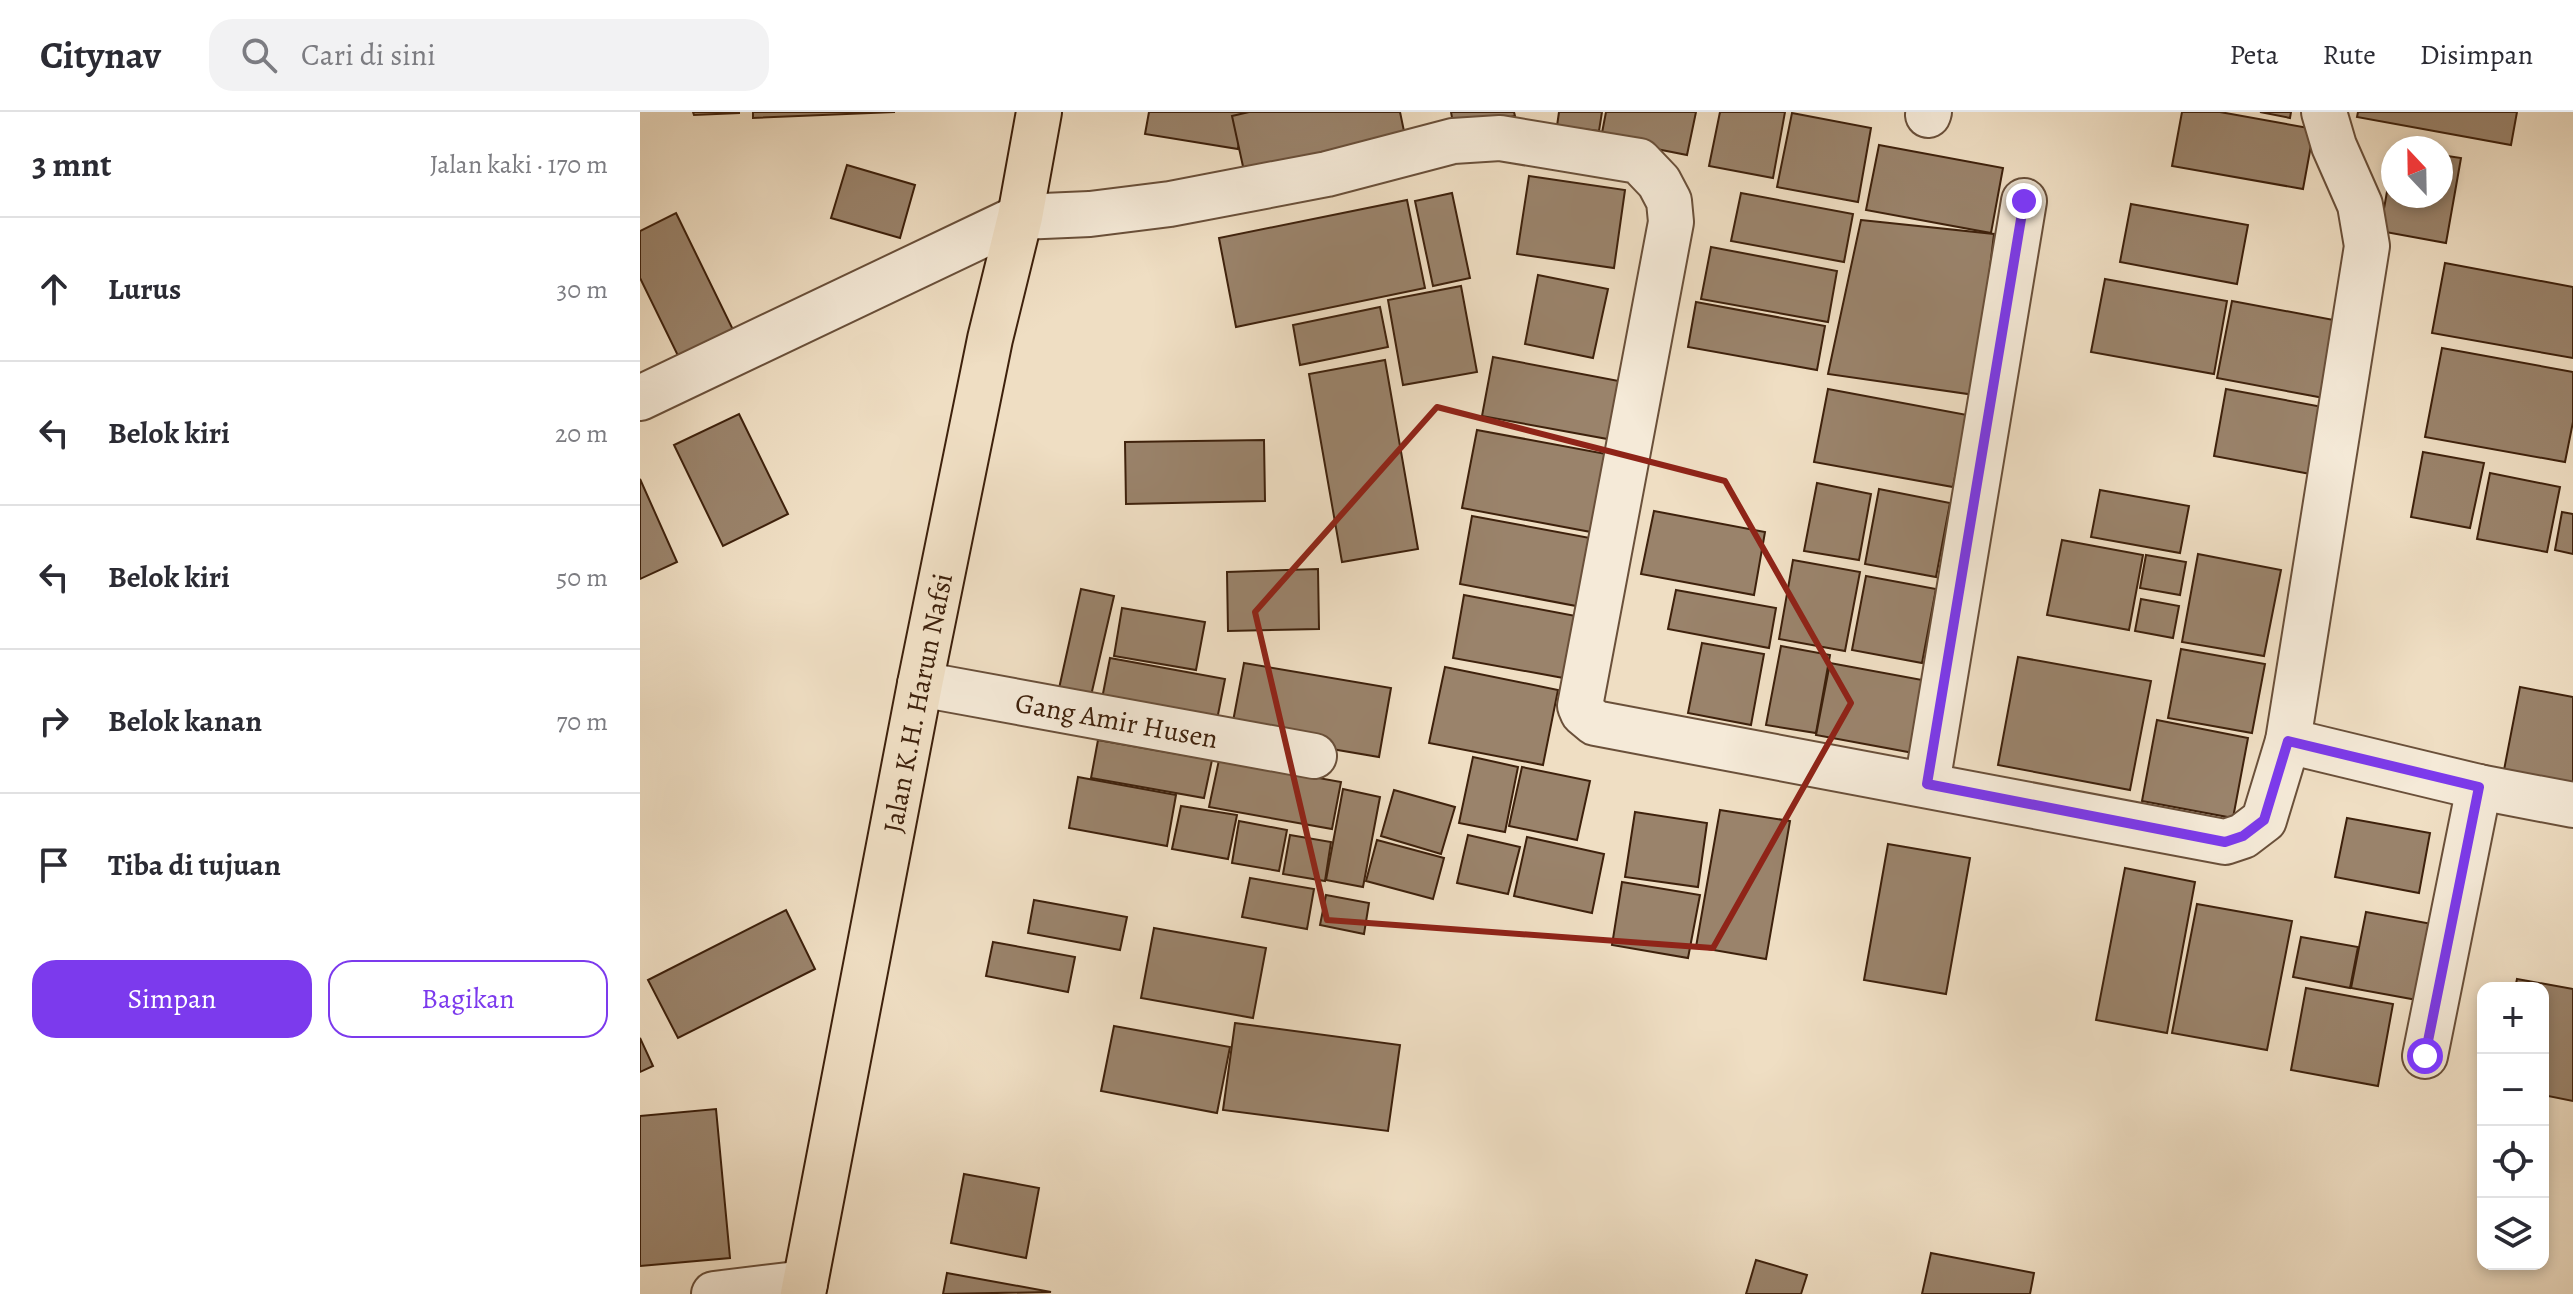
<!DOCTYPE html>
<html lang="id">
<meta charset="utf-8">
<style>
:root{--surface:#fff;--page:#f2f2f3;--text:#2b2b33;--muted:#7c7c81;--line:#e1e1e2;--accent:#7c3aed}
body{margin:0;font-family:Alegreya,serif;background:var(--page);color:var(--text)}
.controls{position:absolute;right:24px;bottom:24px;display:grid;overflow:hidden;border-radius:16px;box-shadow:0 4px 12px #0003}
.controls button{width:72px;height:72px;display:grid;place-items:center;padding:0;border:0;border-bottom:2px solid var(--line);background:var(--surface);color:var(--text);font:40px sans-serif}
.compass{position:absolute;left:1741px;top:24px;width:72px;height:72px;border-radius:50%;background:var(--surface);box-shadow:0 4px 12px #0003;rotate:338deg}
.stop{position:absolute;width:24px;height:24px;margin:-18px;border:6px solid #7c3aed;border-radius:50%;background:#fff}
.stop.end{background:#7c3aed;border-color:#fff;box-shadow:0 2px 8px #0008}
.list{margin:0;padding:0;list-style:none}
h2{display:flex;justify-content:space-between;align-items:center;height:104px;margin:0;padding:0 32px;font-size:34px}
h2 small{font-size:26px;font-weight:400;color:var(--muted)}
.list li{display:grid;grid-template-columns:52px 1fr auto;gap:24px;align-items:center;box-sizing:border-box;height:144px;padding:0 32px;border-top:2px solid var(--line)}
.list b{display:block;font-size:30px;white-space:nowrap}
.list em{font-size:26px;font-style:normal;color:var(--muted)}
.actions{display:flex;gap:16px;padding:24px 32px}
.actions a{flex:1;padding:18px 0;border:2px solid var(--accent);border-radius:24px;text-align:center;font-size:28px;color:var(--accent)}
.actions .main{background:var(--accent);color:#fff}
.icon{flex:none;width:44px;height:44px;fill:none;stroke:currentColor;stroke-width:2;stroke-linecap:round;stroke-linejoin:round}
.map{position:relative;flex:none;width:1933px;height:1182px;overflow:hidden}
header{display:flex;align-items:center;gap:48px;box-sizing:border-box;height:112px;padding:0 40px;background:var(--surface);border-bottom:2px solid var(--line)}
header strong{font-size:38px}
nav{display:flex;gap:44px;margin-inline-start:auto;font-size:28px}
.search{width:560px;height:72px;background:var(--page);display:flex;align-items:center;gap:20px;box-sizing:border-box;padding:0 28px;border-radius:24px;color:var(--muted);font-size:30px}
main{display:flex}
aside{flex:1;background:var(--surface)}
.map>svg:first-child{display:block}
</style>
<header>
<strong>Citynav</strong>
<div class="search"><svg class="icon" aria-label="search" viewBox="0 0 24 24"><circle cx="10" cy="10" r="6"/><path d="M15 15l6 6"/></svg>Cari di sini</div>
<nav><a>Peta</a><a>Rute</a><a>Disimpan</a></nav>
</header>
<main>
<aside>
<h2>3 mnt<small>Jalan kaki · 170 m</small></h2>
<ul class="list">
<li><svg class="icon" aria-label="ahead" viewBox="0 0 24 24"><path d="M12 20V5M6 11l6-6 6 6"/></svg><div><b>Lurus</b></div><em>30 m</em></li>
<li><svg class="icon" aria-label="left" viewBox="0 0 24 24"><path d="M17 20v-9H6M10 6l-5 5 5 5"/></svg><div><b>Belok kiri</b></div><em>20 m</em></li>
<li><svg class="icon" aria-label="left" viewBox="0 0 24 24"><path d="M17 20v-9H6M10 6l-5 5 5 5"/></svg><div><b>Belok kiri</b></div><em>50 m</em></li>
<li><svg class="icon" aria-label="right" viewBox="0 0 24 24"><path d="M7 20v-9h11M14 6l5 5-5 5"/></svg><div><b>Belok kanan</b></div><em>70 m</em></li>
<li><svg class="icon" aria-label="arrive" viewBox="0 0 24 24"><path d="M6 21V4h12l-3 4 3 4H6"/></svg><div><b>Tiba di tujuan</b></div></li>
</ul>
<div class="actions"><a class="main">Simpan</a><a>Bagikan</a></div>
</aside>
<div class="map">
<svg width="1933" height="1182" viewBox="0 0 1933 1182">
<rect width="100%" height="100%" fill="#efdec3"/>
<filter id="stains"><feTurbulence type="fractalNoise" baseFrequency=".0025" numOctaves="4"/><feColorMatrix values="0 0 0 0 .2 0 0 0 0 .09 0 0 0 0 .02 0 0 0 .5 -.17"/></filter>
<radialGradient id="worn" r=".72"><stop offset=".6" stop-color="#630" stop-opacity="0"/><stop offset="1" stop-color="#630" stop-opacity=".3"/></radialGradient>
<g fill="#9a836b" stroke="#3e210c" stroke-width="2">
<path d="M53 0H99V1L54 3Z"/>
<path d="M113 0H255L113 6Z"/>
<path d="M509 0H604L598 37 505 22Z"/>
<path d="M609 0H760L765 24 604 59 592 4Z"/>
<path d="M811 0H874L875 4 814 17Z"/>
<path d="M919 0H962L959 19 917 14Z"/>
<path d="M966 0H1056L1047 43 961 26Z"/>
<path d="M1080 0H1145L1133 66 1069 54Z"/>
<path d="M1542 0H1580L1674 17 1663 77 1532 54Z"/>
<path d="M1620 0H1651L1650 6Z"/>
<path d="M1718 0H1877L1871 33 1717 5Z"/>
<path d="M1152 1 1231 16 1218 90 1137 75Z"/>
<path d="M1239 33 1363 56 1351 121 1226 98Z"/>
<path d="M1801 43 1821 46 1806 131 1740 119 1753 46V84H1801Z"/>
<path d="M207 53 275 73 260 126 191 106Z"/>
<path d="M889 64 985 78 974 156 877 142Z"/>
<path d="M812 81 830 166 793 174 775 89Z"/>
<path d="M1101 81 1213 102 1204 150 1091 129Z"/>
<path d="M767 88 785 176 596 215 579 126Z"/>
<path d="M1491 92 1608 113 1597 172 1480 150Z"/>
<path d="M36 101 99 230 44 256 0 166V119Z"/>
<path d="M1221 108 1354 122 1335 283 1188 262Z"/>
<path d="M1071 135 1197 159 1188 210 1061 187Z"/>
<path d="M1805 151 1933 175V246L1792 221Z"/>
<path d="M898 163 968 177 953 246 885 232Z"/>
<path d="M1465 167 1587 189 1574 262 1451 240Z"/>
<path d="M821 174 837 260 763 273 748 188Z"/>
<path d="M1592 189 1699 209 1684 286 1577 266Z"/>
<path d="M1056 190 1185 214 1177 258 1048 235Z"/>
<path d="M740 195 748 235 660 253 653 213Z"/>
<path d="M1802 236 1933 260V310L1925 350 1785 325Z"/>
<path d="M853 245 984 270 973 328 842 304Z"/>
<path d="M745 248 778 437 702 450 669 262Z"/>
<path d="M1188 277 1327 303 1313 375 1174 350Z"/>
<path d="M1586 277 1688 296 1676 363 1574 344Z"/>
<path d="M99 302 148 402 83 434 34 333Z"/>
<path d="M837 318 966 342 951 420 822 396Z"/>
<path d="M624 328 625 389 486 392 485 330Z"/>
<path d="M1783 340 1844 351 1830 416 1771 405Z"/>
<path d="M1850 361 1920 375 1907 440 1837 427Z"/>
<path d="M0 367 37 450 0 467Z"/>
<path d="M1177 371 1231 382 1219 448 1164 439Z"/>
<path d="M1239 377 1310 391 1296 465 1225 452Z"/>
<path d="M1460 378 1549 394 1540 441 1451 425Z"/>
<path d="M1014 399 1125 420 1114 483 1001 462Z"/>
<path d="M1922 400 1933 402V442L1915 438Z"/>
<path d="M832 404 966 429 952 497 820 472Z"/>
<path d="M1422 428 1503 443 1489 518 1407 503Z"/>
<path d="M1558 442 1641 458 1624 544 1542 530Z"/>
<path d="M1506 443 1546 450 1540 483 1500 476Z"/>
<path d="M1153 448 1220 460 1205 539 1139 527Z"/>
<path d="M678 457 679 517 588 519 587 460Z"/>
<path d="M1226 464 1296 477 1282 551 1212 538Z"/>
<path d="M441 477 474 484 450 588 418 581Z"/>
<path d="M1036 478 1136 496 1129 536 1028 517Z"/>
<path d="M824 483 941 505 929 567 813 546Z"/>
<path d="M1501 487 1539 494 1533 526 1495 519Z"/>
<path d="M482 496 565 510 556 558 474 544Z"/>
<path d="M1062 531 1124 542 1111 613 1048 601Z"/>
<path d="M1141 534 1190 543 1176 621 1126 613Z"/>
<path d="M1541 537 1625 552 1612 621 1528 606Z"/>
<path d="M1378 545 1511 569 1490 678 1358 653Z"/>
<path d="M470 546 585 567 574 623 459 602Z"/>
<path d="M604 551 751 576 739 645 591 620Z"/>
<path d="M1190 551 1293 570 1279 642 1176 623Z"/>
<path d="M805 555 918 578 903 653 789 631Z"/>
<path d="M1880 575 1933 585V671L1864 658Z"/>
<path d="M1517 608 1608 626 1593 706 1502 689Z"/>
<path d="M458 628 572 648 564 686 451 666Z"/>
<path d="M833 645 878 655 865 720 819 711Z"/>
<path d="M579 648 701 670 692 717 569 695Z"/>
<path d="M882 655 950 669 937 728 869 714Z"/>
<path d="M438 665 536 683 527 734 429 716Z"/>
<path d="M703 677 740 685 723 775 686 768Z"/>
<path d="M754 678 815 695 801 742 741 724Z"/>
<path d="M541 694 597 703 588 747 532 737Z"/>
<path d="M1080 698 1150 709 1126 847 1056 835Z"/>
<path d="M995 700 1067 711 1058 775 985 765Z"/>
<path d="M1707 706 1790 721 1779 781 1695 765Z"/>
<path d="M599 709 647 718 639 759 592 751Z"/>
<path d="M650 723 691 730 685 769 643 762Z"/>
<path d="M828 723 880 735 868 782 817 771Z"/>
<path d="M887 725 964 742 952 801 874 784Z"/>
<path d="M737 728 804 746 793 787 726 769Z"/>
<path d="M1248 732 1330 746 1306 882 1224 868Z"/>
<path d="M1485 756 1555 770 1527 921 1456 908Z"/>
<path d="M610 766 674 777 667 817 602 805Z"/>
<path d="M982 770 1060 783 1048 846 972 833Z"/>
<path d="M686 783 729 791 724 822 680 813Z"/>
<path d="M394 788 487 805 480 838 388 821Z"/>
<path d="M1557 792 1652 809 1627 938 1532 921Z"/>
<path d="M146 798 175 857 38 926 8 868Z"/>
<path d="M1726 800 1803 814 1788 890 1711 876Z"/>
<path d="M514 816 626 836 613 906 501 886Z"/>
<path d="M1661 825 1718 835 1710 876 1653 865Z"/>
<path d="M353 830 435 845 428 880 346 864Z"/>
<path d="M1877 867 1933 877V989L1903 983V876H1875Z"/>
<path d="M1666 876 1753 892 1738 974 1651 958Z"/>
<path d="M595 911 760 933 748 1019 583 998Z"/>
<path d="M474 914 590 935 577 1001 461 979Z"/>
<path d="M0 926 13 954 0 960Z"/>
<path d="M76 997 90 1146 0 1154V1004Z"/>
<path d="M324 1062 399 1076 386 1146 311 1131Z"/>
<path d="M1291 1141 1394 1161 1390 1182H1282Z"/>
<path d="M1116 1148 1167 1163 1161 1182H1106Z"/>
<path d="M307 1161 411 1180 303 1182Z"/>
</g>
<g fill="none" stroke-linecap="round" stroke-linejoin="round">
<g stroke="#6a503a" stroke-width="48">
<g id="minor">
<path d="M1288 3 1289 0"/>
<path d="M0 286 380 105 450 102 530 92 687 62 813 29 860 26 999 49 1019 70 1029 89 1031 110 940 594 943 601 955 611 1585 730 1603 724 1624 708 1648 629 1727 134 1720 93 1694 34 1684 0"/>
<path id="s1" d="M280 572 674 644"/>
<path d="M1648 629 1839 675 1933 693"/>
<path d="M1287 672 1384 89"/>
<path d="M1785 944 1839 675"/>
<path d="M74 1182 165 1171"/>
</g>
</g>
<g stroke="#3e210c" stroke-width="48">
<g id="major">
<path id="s2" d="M163 1182 280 572 350 227 380 105 399 0"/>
</g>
</g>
<use href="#minor" stroke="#f5ead8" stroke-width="44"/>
<use href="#major" stroke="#efdec3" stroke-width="44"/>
</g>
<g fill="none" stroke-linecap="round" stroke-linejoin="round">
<path stroke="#7c3aed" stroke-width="10" d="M1384 89 1287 672 1585 730 1603 724 1624 708 1648 629 1839 675 1785 944"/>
</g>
<path fill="none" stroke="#8f2418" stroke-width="6" stroke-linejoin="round" d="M797 295 1085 369 1211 591 1073 836 687 808 615 500Z"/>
<g text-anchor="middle" stroke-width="8" stroke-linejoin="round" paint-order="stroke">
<g font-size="28" fill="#3e210c" stroke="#f5ead8">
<text dy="10" stroke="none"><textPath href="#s2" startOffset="602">Jalan K.H. Harun Nafsi</textPath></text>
<text dy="10" stroke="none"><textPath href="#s1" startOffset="200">Gang Amir Husen</textPath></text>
</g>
</g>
<rect width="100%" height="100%" filter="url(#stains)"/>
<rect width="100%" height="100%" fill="url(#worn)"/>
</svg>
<div class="controls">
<button>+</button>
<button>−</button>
<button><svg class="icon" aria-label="locate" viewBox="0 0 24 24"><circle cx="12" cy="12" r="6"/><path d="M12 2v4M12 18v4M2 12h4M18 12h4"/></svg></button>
<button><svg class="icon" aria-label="layers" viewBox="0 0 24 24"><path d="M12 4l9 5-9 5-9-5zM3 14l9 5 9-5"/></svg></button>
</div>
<svg class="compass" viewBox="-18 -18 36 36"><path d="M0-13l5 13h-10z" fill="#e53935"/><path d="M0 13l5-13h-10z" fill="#7c7c81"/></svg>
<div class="stop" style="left:1785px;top:944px"></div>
<div class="stop end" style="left:1384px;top:89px"></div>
</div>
</main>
